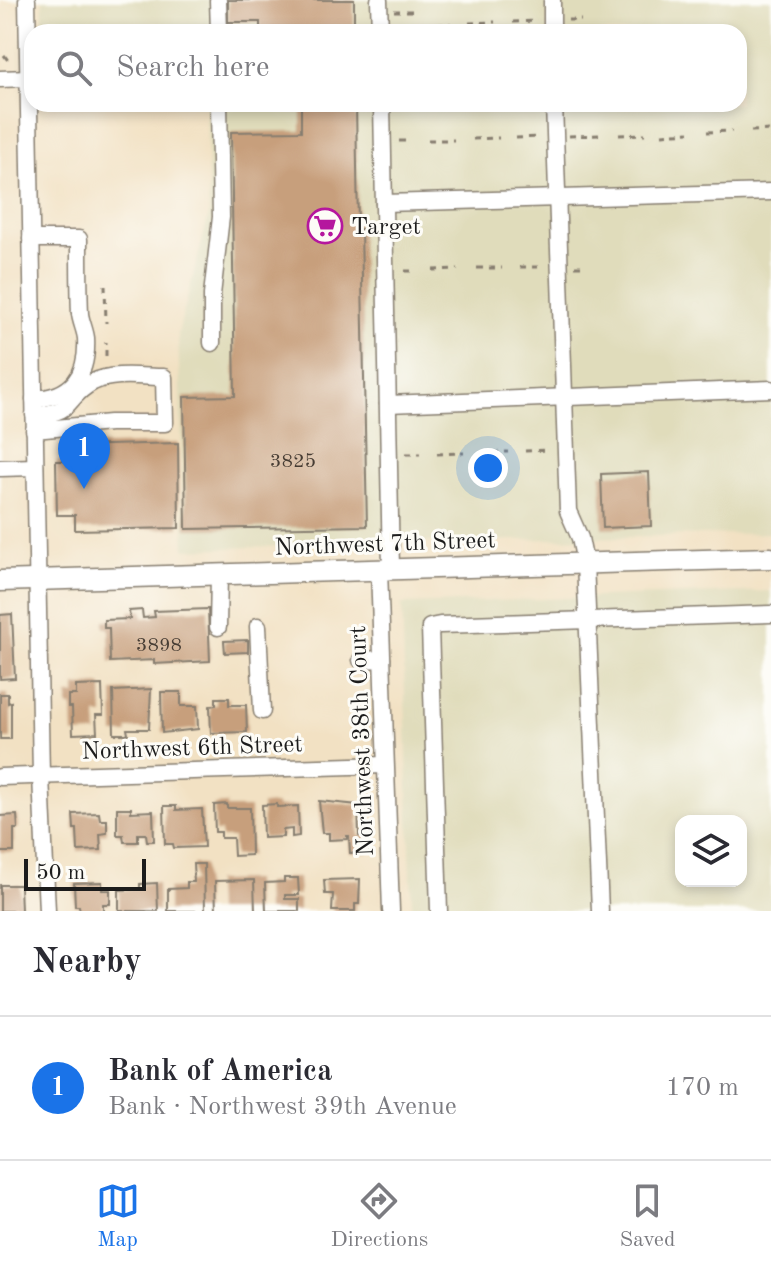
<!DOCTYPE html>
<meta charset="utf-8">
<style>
:root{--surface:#fff;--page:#f2f2f3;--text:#2b2b33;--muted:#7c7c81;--line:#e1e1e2;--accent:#1a73e8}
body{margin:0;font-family:"Old Standard TT",serif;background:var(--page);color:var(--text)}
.controls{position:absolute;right:24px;bottom:24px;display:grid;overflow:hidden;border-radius:16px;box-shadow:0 4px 12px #0003}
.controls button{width:72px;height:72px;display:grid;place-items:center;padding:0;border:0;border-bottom:2px solid var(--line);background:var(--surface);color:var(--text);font:40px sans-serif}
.scale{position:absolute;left:24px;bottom:20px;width:122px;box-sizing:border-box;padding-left:8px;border:4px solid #1c1c1c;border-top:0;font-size:22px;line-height:28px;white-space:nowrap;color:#1c1c1c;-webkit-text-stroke:6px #fdfcf7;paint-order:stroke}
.you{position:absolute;left:488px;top:468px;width:28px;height:28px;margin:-20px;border:6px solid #fff;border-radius:50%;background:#1a73e8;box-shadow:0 0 0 12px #1a73e833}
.badge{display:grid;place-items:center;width:52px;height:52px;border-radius:50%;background:var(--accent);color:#fff;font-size:26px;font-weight:700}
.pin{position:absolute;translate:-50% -66px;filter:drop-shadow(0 2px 4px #0008)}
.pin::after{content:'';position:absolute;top:42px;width:28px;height:24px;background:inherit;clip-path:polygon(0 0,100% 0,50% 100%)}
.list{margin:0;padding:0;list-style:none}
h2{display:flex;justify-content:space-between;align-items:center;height:104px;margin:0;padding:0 32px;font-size:34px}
h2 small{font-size:26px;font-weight:400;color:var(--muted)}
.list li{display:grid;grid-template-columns:52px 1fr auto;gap:24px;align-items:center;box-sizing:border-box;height:144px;padding:0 32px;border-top:2px solid var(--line)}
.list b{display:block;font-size:30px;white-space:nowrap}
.list p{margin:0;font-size:26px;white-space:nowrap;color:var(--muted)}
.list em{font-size:26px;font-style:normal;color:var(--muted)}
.icon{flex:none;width:44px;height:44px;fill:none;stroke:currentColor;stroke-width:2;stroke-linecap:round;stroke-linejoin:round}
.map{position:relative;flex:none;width:771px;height:911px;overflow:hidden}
.search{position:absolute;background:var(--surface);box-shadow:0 4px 12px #0003;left:24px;right:24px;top:24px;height:88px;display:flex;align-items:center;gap:20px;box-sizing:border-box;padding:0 28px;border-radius:24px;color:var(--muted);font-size:30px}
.sheet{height:248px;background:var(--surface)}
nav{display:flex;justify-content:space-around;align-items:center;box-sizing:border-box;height:112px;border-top:2px solid var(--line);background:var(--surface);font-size:22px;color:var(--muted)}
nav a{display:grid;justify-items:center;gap:4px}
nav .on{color:var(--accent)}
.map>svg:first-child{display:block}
</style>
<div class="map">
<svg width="771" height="911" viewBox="0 0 771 911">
<rect width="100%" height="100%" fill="#fdfcf7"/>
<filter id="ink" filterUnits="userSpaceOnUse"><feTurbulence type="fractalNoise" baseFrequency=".0125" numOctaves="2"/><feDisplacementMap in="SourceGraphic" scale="16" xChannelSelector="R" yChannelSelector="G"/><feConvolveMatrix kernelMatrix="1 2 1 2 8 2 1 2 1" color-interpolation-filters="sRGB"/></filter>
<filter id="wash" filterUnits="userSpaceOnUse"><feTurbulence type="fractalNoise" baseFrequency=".006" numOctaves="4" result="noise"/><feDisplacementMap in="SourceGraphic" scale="32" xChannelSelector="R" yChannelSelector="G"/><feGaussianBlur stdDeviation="1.8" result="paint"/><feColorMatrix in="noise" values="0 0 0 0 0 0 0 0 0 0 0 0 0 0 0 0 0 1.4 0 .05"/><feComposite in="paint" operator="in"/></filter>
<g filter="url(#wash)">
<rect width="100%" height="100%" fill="#f2e1c3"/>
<g fill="#e0dcbb" fill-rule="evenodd">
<path d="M43 0H771V533L185 549 178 333 209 215 206 104H739V32H43Z"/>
<path d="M771 591V911H412L402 604ZM681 821H741V881H681Z"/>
</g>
<g id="blocks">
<g fill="#c79f7c">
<path d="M228 0H354V32H260V22H228Z"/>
<path d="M301 104H356L358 229H361L367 526 186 529 184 397 235 396 231 132 301 131Z"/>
<path d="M178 443 179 528 75 530V515H57L56 461H74V446Z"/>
<path d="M649 472 651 526 603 528 601 474Z"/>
<path d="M208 609 210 661 154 664V660L110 662 109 628H104V620L130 619 129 611 142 610 143 618 155 617 154 611Z"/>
<path d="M12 614 15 678 0 679V615Z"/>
<path d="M248 640V652L225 653 224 641Z"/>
<path d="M102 685 103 715H96L97 733 73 734 72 707H68V695H76V686Z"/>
<path d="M151 689 149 729H127L128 734H114L113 691Z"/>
<path d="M161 692H181V706H197L198 729 162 733Z"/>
<path d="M0 694H8V703L11 702V739H0Z"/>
<path d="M216 698H229V705H246L247 732 211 733 210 706 216 705Z"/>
<path d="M319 801 358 805 359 836 367 835 368 853H350L349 836H347V839L329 840V833H322Z"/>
<path d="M227 804V808H250L251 855 234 856 233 838H221V832H215L214 805Z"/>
<path d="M277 804V807L298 806 299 836 292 837V829L283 830V837L263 838 262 805Z"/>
<path d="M164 806H176V810L202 809 204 847 174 848 173 844H165Z"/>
<path d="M117 808H131V812L153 811 154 841H147L146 834H138V842H124L123 835H117Z"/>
<path d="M99 813 100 820H107V833L100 834 101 850 78 851 77 829H74L73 814Z"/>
<path d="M17 815 18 829H14V852H0V816Z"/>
<path d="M193 864H204L205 911H168V889L187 888V882H194Z"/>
<path d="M284 878H298L299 895H285V899H299V911H266L265 883 284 882Z"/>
<path d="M360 879 359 904H355V911H332L333 894H325L324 880Z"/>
<path d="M254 880 255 911H216L215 881Z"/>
<path d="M102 882V890H110V904H103V911H80L79 906H75L74 883Z"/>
<path d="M157 883 158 911H119V890L140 889V884Z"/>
<path d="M0 885H20L21 911H0Z"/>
</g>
</g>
</g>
<g filter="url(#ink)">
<use href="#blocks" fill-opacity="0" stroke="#877e70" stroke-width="2"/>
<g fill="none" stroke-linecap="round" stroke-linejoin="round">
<g stroke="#877e70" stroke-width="19">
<g id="minor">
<path d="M27 0 41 776 47 911"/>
<path d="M218 0 219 32"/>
<path d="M379 0 380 32"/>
<path d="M552 0V32"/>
<path d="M0 79 28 78"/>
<path d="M382 104 391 569"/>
<path d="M554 104 568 511 580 538 585 563 600 911"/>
<path d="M384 203 771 192"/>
<path d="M31 239H79C79 264 79 289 80 314 81 322 85 330 86 338 88 376 72 397 34 399"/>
<path d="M212 343V295L221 217 219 104"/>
<path d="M388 404 771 389"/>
<path d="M34 415C77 413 63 398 93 382 113 372 143 377 164 377L165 423H110L34 430"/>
<path d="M0 468 35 467"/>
<path d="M379 569 391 911"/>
<path d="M258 626 262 711"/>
<path d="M218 627 219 574"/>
<path d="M361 660 382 659"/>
<path d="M0 777 385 765"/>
<path d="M439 911 430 627 440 625 771 614"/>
</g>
</g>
<g stroke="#877e70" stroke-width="23">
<path id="major" d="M0 581 771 558"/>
</g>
<g stroke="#877e70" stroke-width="3" stroke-dasharray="6 6" stroke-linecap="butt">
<path d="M394 11H416"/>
<path d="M568 20H581"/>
<path d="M513 22 537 21"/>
<path d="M469 23 495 22"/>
<path d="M425 25 451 24"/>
<path d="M4 55 10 63"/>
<path d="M751 131 771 130"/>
<path d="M707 132 732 131"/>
<path d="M662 134 689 132"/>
<path d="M619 135 645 134"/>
<path d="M569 136 601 135"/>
<path d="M516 138 539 137"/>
<path d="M473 139 499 138"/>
<path d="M428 140H454"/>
<path d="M399 141H411"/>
<path d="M575 266H585"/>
<path d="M520 267H544"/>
<path d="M477 268H502"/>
<path d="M433 270 458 269"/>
<path d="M405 271H414"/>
<path d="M105 285 106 323"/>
<path d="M106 356V342"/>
<path d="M525 451 549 450"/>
<path d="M481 453 508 452"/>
<path d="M406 454H420"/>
<path d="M437 454 464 453"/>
</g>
<use href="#minor" stroke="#fff" stroke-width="16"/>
<use href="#major" stroke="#fff" stroke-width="20"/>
</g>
</g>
<defs>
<g id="supermarket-ring" transform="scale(1.8)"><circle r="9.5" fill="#fdfcf7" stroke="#b5179e" stroke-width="1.5"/><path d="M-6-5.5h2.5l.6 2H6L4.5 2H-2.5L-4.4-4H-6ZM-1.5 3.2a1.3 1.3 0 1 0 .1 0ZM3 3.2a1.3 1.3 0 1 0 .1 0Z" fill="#b5179e"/></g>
</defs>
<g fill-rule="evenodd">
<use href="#supermarket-ring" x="325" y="226"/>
</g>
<g text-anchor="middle" stroke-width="6" stroke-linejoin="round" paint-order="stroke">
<g font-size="20" fill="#473d34">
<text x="293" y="467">3825</text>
<text x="159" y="651">3898</text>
</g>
<g font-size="24" fill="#1c1c1c" stroke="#fdfcf7" text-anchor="start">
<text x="351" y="234">Target</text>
</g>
<g font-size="24" fill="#1c1c1c" stroke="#fdfcf7">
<text transform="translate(385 543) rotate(-2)" y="8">Northwest 7th Street</text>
<text transform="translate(361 741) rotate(-92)" y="8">Northwest 38th Court</text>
<text transform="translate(192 747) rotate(-2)" y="8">Northwest 6th Street</text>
</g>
</g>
</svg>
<div class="controls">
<button><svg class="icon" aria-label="layers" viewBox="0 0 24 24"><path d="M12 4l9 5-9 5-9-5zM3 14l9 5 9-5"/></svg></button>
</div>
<div class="scale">50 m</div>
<div class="you"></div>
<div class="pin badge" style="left:84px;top:489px">1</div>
<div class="search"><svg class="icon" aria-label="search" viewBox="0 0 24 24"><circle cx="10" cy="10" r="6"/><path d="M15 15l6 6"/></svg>Search here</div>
</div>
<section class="sheet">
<h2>Nearby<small></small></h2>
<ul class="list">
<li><span class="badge">1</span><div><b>Bank of America</b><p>Bank · Northwest 39th Avenue</p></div><em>170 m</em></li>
</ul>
</section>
<nav>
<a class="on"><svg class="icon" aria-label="map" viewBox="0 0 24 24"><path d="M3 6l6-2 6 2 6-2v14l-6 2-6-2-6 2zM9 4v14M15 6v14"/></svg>Map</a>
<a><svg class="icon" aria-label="directions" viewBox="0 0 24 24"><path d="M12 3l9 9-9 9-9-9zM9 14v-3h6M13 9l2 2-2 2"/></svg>Directions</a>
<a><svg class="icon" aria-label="saved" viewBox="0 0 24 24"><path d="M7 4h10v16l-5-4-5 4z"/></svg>Saved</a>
</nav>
